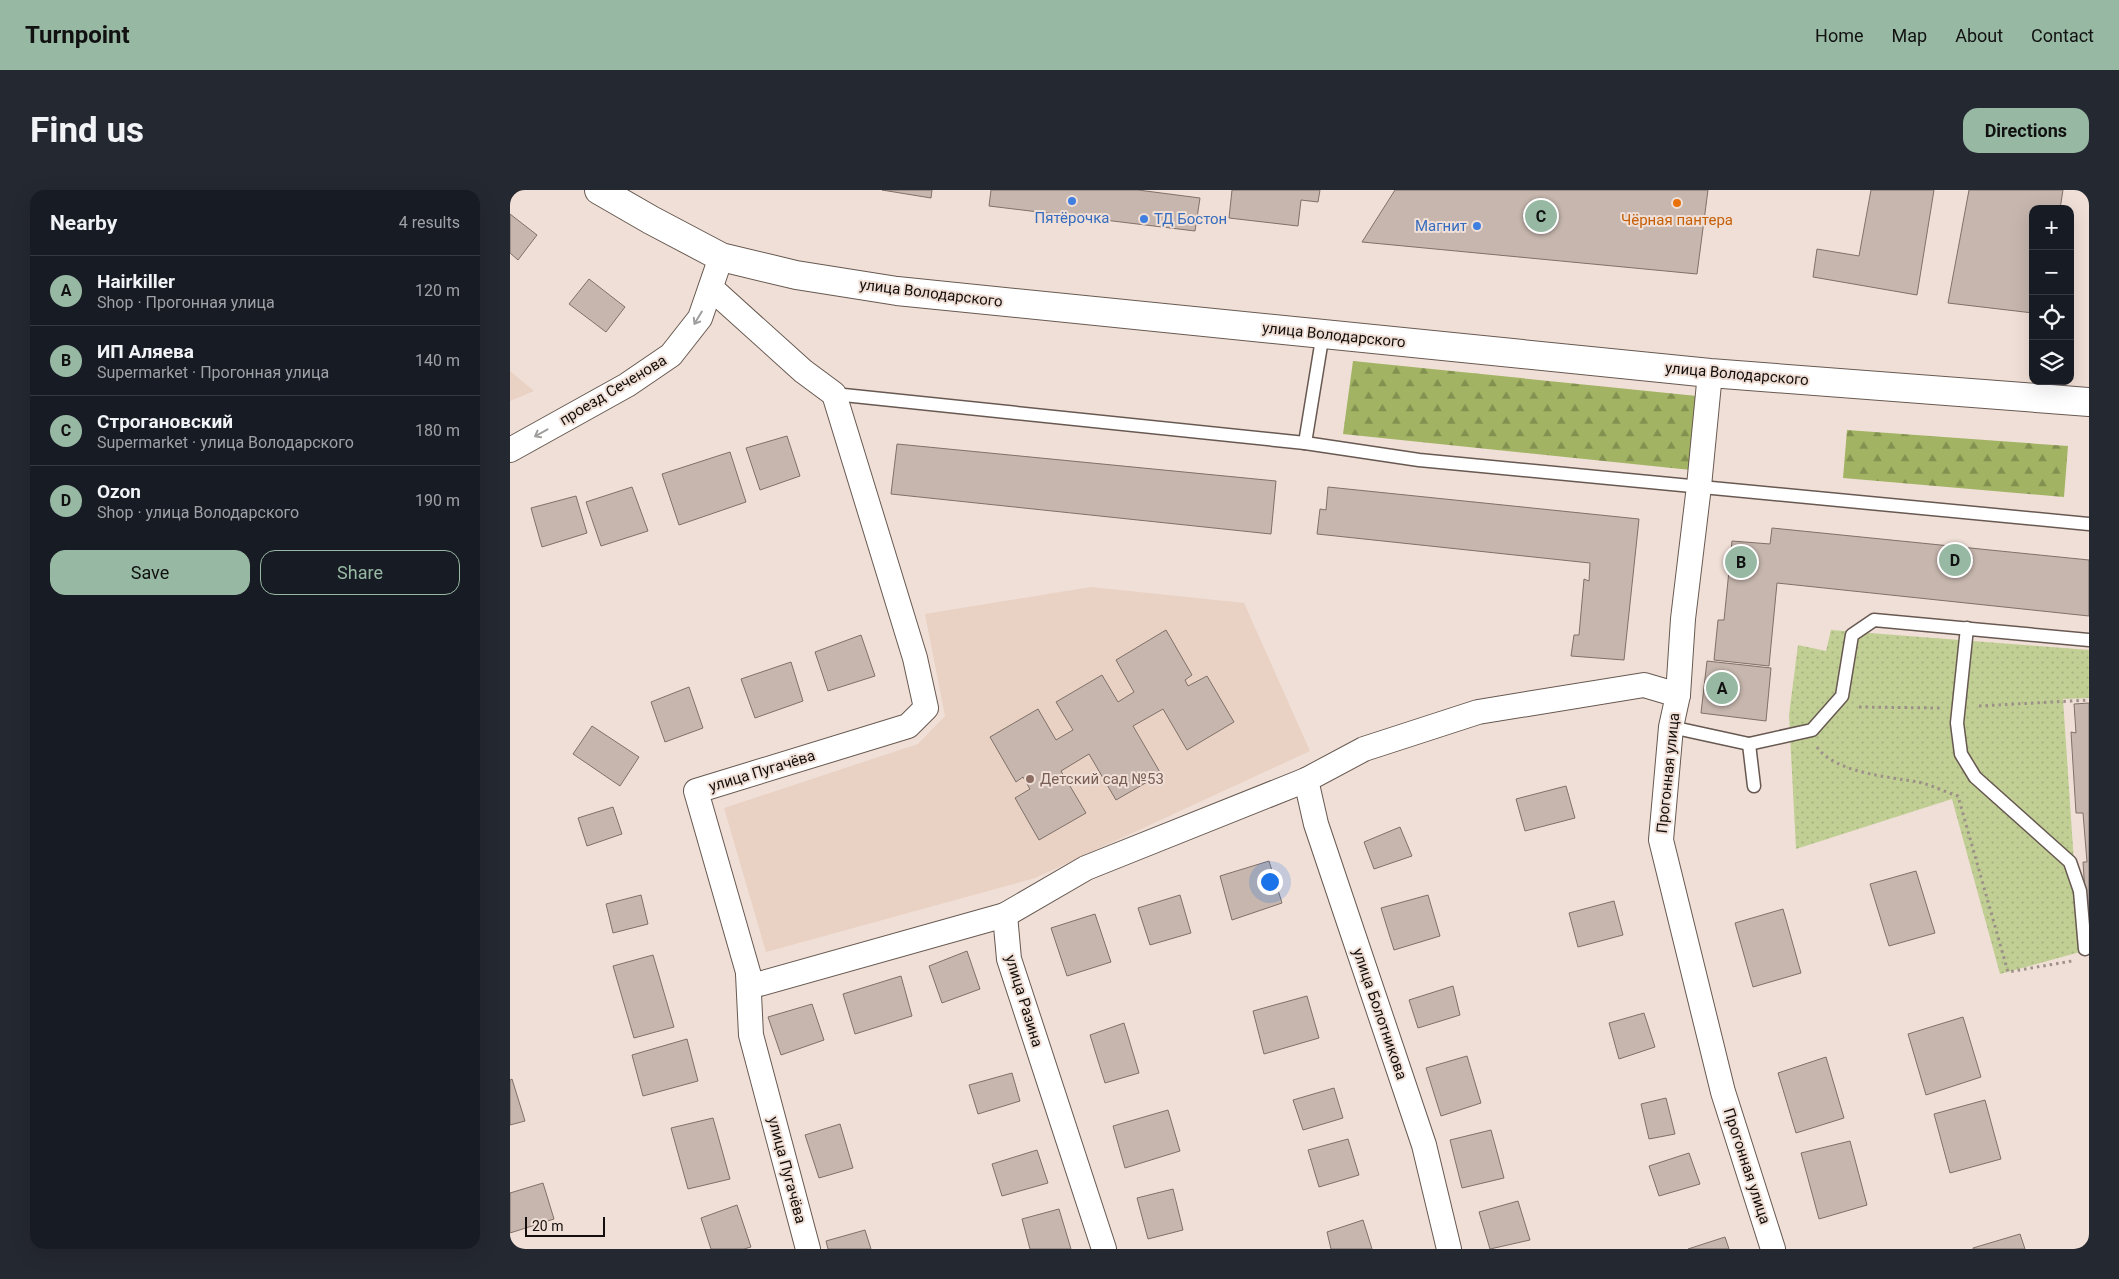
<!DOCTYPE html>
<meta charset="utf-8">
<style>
:root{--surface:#171b24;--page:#242831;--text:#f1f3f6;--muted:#9ea1a6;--line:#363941;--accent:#97b8a2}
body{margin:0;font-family:Roboto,sans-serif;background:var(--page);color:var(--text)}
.controls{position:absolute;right:15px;top:15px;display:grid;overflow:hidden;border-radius:10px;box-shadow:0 5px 20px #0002}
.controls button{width:45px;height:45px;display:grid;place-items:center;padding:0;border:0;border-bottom:1px solid var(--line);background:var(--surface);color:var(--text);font:25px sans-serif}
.scale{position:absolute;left:15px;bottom:12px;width:80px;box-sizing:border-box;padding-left:5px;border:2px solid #140f0c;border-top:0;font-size:14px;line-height:18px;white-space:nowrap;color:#140f0c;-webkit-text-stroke:4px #f0dfd6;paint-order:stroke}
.you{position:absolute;left:759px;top:691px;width:18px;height:18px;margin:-12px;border:4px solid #fff;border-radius:50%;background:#1a73e8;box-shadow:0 0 0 8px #1a73e833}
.badge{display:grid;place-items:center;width:32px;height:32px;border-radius:50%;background:var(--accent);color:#111;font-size:16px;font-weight:700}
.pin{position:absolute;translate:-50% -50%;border:2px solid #fff;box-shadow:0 1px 5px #0006}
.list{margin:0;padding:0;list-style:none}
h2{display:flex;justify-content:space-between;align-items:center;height:65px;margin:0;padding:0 20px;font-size:21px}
h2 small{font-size:16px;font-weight:400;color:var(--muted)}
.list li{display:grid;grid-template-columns:32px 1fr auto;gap:15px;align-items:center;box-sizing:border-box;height:70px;padding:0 20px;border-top:1px solid var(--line)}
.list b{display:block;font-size:19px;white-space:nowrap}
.list p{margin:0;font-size:16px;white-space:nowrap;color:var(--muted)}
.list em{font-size:16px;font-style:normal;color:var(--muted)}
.actions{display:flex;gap:10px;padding:15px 20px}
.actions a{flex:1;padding:11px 0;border:1px solid var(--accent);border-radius:15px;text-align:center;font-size:18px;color:var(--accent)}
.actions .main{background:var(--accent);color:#111}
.icon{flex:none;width:28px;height:28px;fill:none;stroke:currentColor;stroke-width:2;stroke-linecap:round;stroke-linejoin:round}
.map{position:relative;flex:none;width:1579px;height:1059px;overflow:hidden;border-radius:15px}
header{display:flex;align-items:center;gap:30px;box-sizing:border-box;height:70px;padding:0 25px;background:var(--accent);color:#111}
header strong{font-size:24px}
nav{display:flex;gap:28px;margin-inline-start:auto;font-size:18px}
.intro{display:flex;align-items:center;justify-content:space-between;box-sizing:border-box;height:120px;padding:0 30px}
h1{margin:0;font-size:35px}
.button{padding:12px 22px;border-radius:15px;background:var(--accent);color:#111;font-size:18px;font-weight:700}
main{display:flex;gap:30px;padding:0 30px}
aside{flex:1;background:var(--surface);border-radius:15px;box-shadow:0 5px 20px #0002}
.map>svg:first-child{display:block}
</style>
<header>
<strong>Turnpoint</strong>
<nav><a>Home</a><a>Map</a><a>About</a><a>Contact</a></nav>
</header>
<div class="intro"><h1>Find us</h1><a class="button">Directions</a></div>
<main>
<aside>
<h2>Nearby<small>4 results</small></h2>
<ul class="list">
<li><span class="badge">A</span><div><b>Hairkiller</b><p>Shop · Прогонная улица</p></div><em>120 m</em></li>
<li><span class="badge">B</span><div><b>ИП Аляева</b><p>Supermarket · Прогонная улица</p></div><em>140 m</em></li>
<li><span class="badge">C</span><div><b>Строгановский</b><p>Supermarket · улица Володарского</p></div><em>180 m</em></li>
<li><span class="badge">D</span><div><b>Ozon</b><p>Shop · улица Володарского</p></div><em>190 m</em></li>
</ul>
<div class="actions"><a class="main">Save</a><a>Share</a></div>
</aside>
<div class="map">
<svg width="1579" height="1059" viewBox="0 0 1579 1059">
<defs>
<pattern id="grass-dots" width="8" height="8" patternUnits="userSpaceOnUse" patternTransform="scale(1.25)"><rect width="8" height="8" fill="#c1cf95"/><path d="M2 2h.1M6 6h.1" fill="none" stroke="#a5b17f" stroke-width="1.8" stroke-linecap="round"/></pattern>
<pattern id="forest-firs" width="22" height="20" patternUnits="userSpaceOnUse" patternTransform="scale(1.25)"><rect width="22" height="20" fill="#a2b463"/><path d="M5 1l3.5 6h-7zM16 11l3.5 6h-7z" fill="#839150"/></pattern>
</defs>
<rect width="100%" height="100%" fill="#f0dfd6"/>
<g fill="#e9d1c4">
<path d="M0 181 24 201 0 211Z"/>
<path d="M581 397 734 413 800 561 525 688 256 762 214 618 408 554 435 526 415 424Z"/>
</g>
<path fill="url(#grass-dots)" d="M1321 440 1579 460V508L1553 509 1570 762 1490 784 1442 609 1286 659 1279 525 1288 455 1316 461Z"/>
<g fill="url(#forest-firs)">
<path d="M843 171 1187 206 1181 280 833 244Z"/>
<path d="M1337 240 1558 256 1554 307 1333 288Z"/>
</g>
<g fill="#c6b6ad" stroke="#7f7068">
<path d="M372 0H422L421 8Z"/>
<path d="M481 0H628L690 8 685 41 479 16Z"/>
<path d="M722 0H810L808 12 791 10 788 36 719 28Z"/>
<path d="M885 0H1198L1187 84 852 52Z"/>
<path d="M1361 0H1424L1407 105 1303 87 1307 59 1349 66Z"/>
<path d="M1459 0H1553L1550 19H1523V123L1438 113Z"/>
<path d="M0 24 27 45 8 70 0 63Z"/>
<path d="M79 89 115 117 96 142 59 114Z"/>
<path d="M277 246 290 286 250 300 236 258Z"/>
<path d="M387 254 766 291 761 344 381 304Z"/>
<path d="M220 262 236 312 169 335 152 284Z"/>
<path d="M122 297 138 341 91 356 76 312Z"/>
<path d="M818 297 1129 329 1114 470 1061 466 1064 445H1069L1074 389 1079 391 1080 373 807 344 810 319 816 320Z"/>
<path d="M66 306 77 343 32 357 21 318Z"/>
<path d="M1262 338 1579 370V426L1267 393 1259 476 1204 470 1208 430H1214L1222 351 1260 354Z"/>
<path d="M656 440 682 485 675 490 678 496 697 486 724 532 677 560 653 519 623 536 651 584 606 610 579 564 551 581 576 623 529 650 505 608 520 599 513 587 506 592 480 547 528 519 546 550 563 540 546 512 592 485 608 512 624 502 606 470Z"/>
<path d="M351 445 365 486 318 501 305 462Z"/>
<path d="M1197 471 1261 478 1256 531 1191 523Z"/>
<path d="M281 472 293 511 245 528 231 489Z"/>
<path d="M179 497 193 538 155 552 141 512Z"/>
<path d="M1579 513V749H1578L1573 672H1577L1573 623H1566L1561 542 1566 543 1564 514Z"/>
<path d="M82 536 129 567 110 596 63 564Z"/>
<path d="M1056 596 1065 628 1015 641 1006 609Z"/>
<path d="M103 617 112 644 77 656 68 628Z"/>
<path d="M890 637 902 666 864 679 854 652Z"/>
<path d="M759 671 772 713 722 730 710 686Z"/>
<path d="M1406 681 1425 743 1379 756 1360 694Z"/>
<path d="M131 705 138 734 103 743 96 714Z"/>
<path d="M670 705 681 743 640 755 628 718Z"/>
<path d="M918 705 930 746 884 760 871 718Z"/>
<path d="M1104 711 1113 745 1068 757 1059 723Z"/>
<path d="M1273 719 1291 783 1243 797 1225 733Z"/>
<path d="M585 724 601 772 557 786 541 738Z"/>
<path d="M457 761 470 799 432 813 419 776Z"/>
<path d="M143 765 164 837 124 848 103 776Z"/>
<path d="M391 786 402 826 345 844 333 804Z"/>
<path d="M943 796 950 825 908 838 899 810Z"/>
<path d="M797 806 809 848 754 864 743 821Z"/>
<path d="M302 814 314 850 271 865 258 827Z"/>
<path d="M1134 823 1145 857 1109 869 1099 833Z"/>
<path d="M1453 827 1471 887 1416 905 1398 844Z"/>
<path d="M614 833 629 883 595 893 580 845Z"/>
<path d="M177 849 188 891 133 906 122 865Z"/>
<path d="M957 866 971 913 931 926 916 878Z"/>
<path d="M1316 867 1334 928 1286 943 1268 883Z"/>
<path d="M502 883 510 911 468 924 459 895Z"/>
<path d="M2 889 15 931 0 935V890Z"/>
<path d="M824 898 833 928 793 940 783 910Z"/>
<path d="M1156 908 1165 944 1139 949 1131 914Z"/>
<path d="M1475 910 1491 969 1440 983 1424 924Z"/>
<path d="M658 920 670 961 615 978 603 936Z"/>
<path d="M203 928 220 989 178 999 161 938Z"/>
<path d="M330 934 343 978 309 988 295 945Z"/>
<path d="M981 940 994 988 952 998 940 950Z"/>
<path d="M838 949 849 985 809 997 798 960Z"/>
<path d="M1340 951 1357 1015 1309 1029 1291 963Z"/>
<path d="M527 960 538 993 492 1006 482 974Z"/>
<path d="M1179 963 1190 994 1149 1006 1139 976Z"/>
<path d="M33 993 44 1029 0 1043V1003Z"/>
<path d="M663 999 673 1040 638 1049 627 1008Z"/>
<path d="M1008 1011 1020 1050 980 1059 969 1022Z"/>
<path d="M227 1015 241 1057 234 1059H201L191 1028Z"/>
<path d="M549 1019 561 1059H520L512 1029Z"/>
<path d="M853 1030 862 1059H821L817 1042Z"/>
<path d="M355 1040 361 1059H318L316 1051Z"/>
<path d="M1510 1044 1515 1059H1463V1058Z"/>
<path d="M1215 1047 1219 1059H1178Z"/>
</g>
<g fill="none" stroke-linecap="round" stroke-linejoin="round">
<g stroke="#675951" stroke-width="15">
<g id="service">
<path d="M324 204 795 253 909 270 1579 334"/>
<path d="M795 253 813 143"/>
<path d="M1457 438 1447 533 1451 564 1465 587 1560 672 1570 701 1575 759"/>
<path d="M1161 537 1239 554 1302 540 1332 506 1342 445 1364 430 1579 450"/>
<path d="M1239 554 1244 596"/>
</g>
</g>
<g stroke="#675951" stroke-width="26">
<g id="minor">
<path d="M201 98 293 181 324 204 405 468 416 518 398 536 186 601 242 796 495 725 576 678 796 590 854 559 968 522 1134 495 1168 505"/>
<path d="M1200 183 1189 296 1173 429 1168 505 1161 537 1151 650 1213 902 1263 1059"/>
<path d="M0 260 117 195 161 165 190 128 211 67"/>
<path d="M796 590 806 634 914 955 939 1059"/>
<path d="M495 725 499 769 594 1059"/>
<path d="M238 784 241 845 298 1059"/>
</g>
</g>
<g stroke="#675951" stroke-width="30">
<path id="secondary" d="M89 0 141 30 211 67 286 85 387 101 1200 183 1579 212"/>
</g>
<g stroke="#9c9089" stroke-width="3" stroke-dasharray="2.5 4" stroke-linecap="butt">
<path d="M1469 516 1579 510"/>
<path d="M1349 517 1430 518"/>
<path d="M1307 557C1325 583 1380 587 1408 592 1422 595 1435 602 1448 606L1498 782 1562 771"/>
</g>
<use href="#service" stroke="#fff" stroke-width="12"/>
<use href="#minor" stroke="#fff" stroke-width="24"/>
<use href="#secondary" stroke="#fff" stroke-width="28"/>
</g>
<defs><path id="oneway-shaft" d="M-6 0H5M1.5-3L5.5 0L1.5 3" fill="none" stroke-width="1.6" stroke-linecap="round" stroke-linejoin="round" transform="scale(1.25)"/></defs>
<g stroke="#a19f9e">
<use href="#oneway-shaft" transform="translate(188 128) rotate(121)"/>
<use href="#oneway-shaft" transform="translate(31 243) rotate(151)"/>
</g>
<g fill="#3f7fe0" stroke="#f0dfd6" stroke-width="2">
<circle cx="562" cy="11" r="5"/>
<circle cx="634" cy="29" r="5"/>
<circle cx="967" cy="36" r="5"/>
</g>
<circle fill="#e8710a" stroke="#f0dfd6" stroke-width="2" cx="1167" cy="13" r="5"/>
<circle fill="#8d6e63" stroke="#f0dfd6" stroke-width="2" cx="520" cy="589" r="5"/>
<g text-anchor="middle" stroke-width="4" stroke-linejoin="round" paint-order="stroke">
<g font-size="15" fill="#366cbe" stroke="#f0dfd6">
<text x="562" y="33">Пятёрочка</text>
<text x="644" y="34" text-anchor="start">ТД Бостон</text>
<text x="957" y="41" text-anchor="end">Магнит</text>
</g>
<g font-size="15" fill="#c56008" stroke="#f0dfd6">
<text x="1167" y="35">Чёрная пантера</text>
</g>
<g font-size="15" fill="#140f0c" stroke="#f0dfd6">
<text transform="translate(421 103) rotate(7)" y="5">улица Володарского</text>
<text transform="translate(824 145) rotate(6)" y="5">улица Володарского</text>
<text transform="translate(1227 184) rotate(5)" y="5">улица Володарского</text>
<text transform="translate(103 200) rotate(-31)" y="5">проезд Сеченова</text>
<text transform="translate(252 581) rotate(-17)" y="5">улица Пугачёва</text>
<text transform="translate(1158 583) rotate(-84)" y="5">Прогонная улица</text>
<text transform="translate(514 811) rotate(73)" y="5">улица Разина</text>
<text transform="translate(870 824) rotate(71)" y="5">улица Болотникова</text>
<text transform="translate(1237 976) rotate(72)" y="5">Прогонная улица</text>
<text transform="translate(277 980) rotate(75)" y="5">улица Пугачёва</text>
</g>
<g font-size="15" fill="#785e54" stroke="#f0dfd6" text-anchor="start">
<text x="530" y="594">Детский сад №53</text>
</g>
</g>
</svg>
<div class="controls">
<button>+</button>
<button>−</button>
<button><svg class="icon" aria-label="locate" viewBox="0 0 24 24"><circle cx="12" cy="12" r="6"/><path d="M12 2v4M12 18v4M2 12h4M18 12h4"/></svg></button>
<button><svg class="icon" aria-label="layers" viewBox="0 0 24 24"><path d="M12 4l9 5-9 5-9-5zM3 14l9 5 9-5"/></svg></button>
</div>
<div class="scale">20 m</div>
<div class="you"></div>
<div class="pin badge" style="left:1212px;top:498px">A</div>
<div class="pin badge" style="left:1231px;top:372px">B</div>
<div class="pin badge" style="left:1031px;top:26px">C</div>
<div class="pin badge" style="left:1445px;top:370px">D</div>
</div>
</main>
